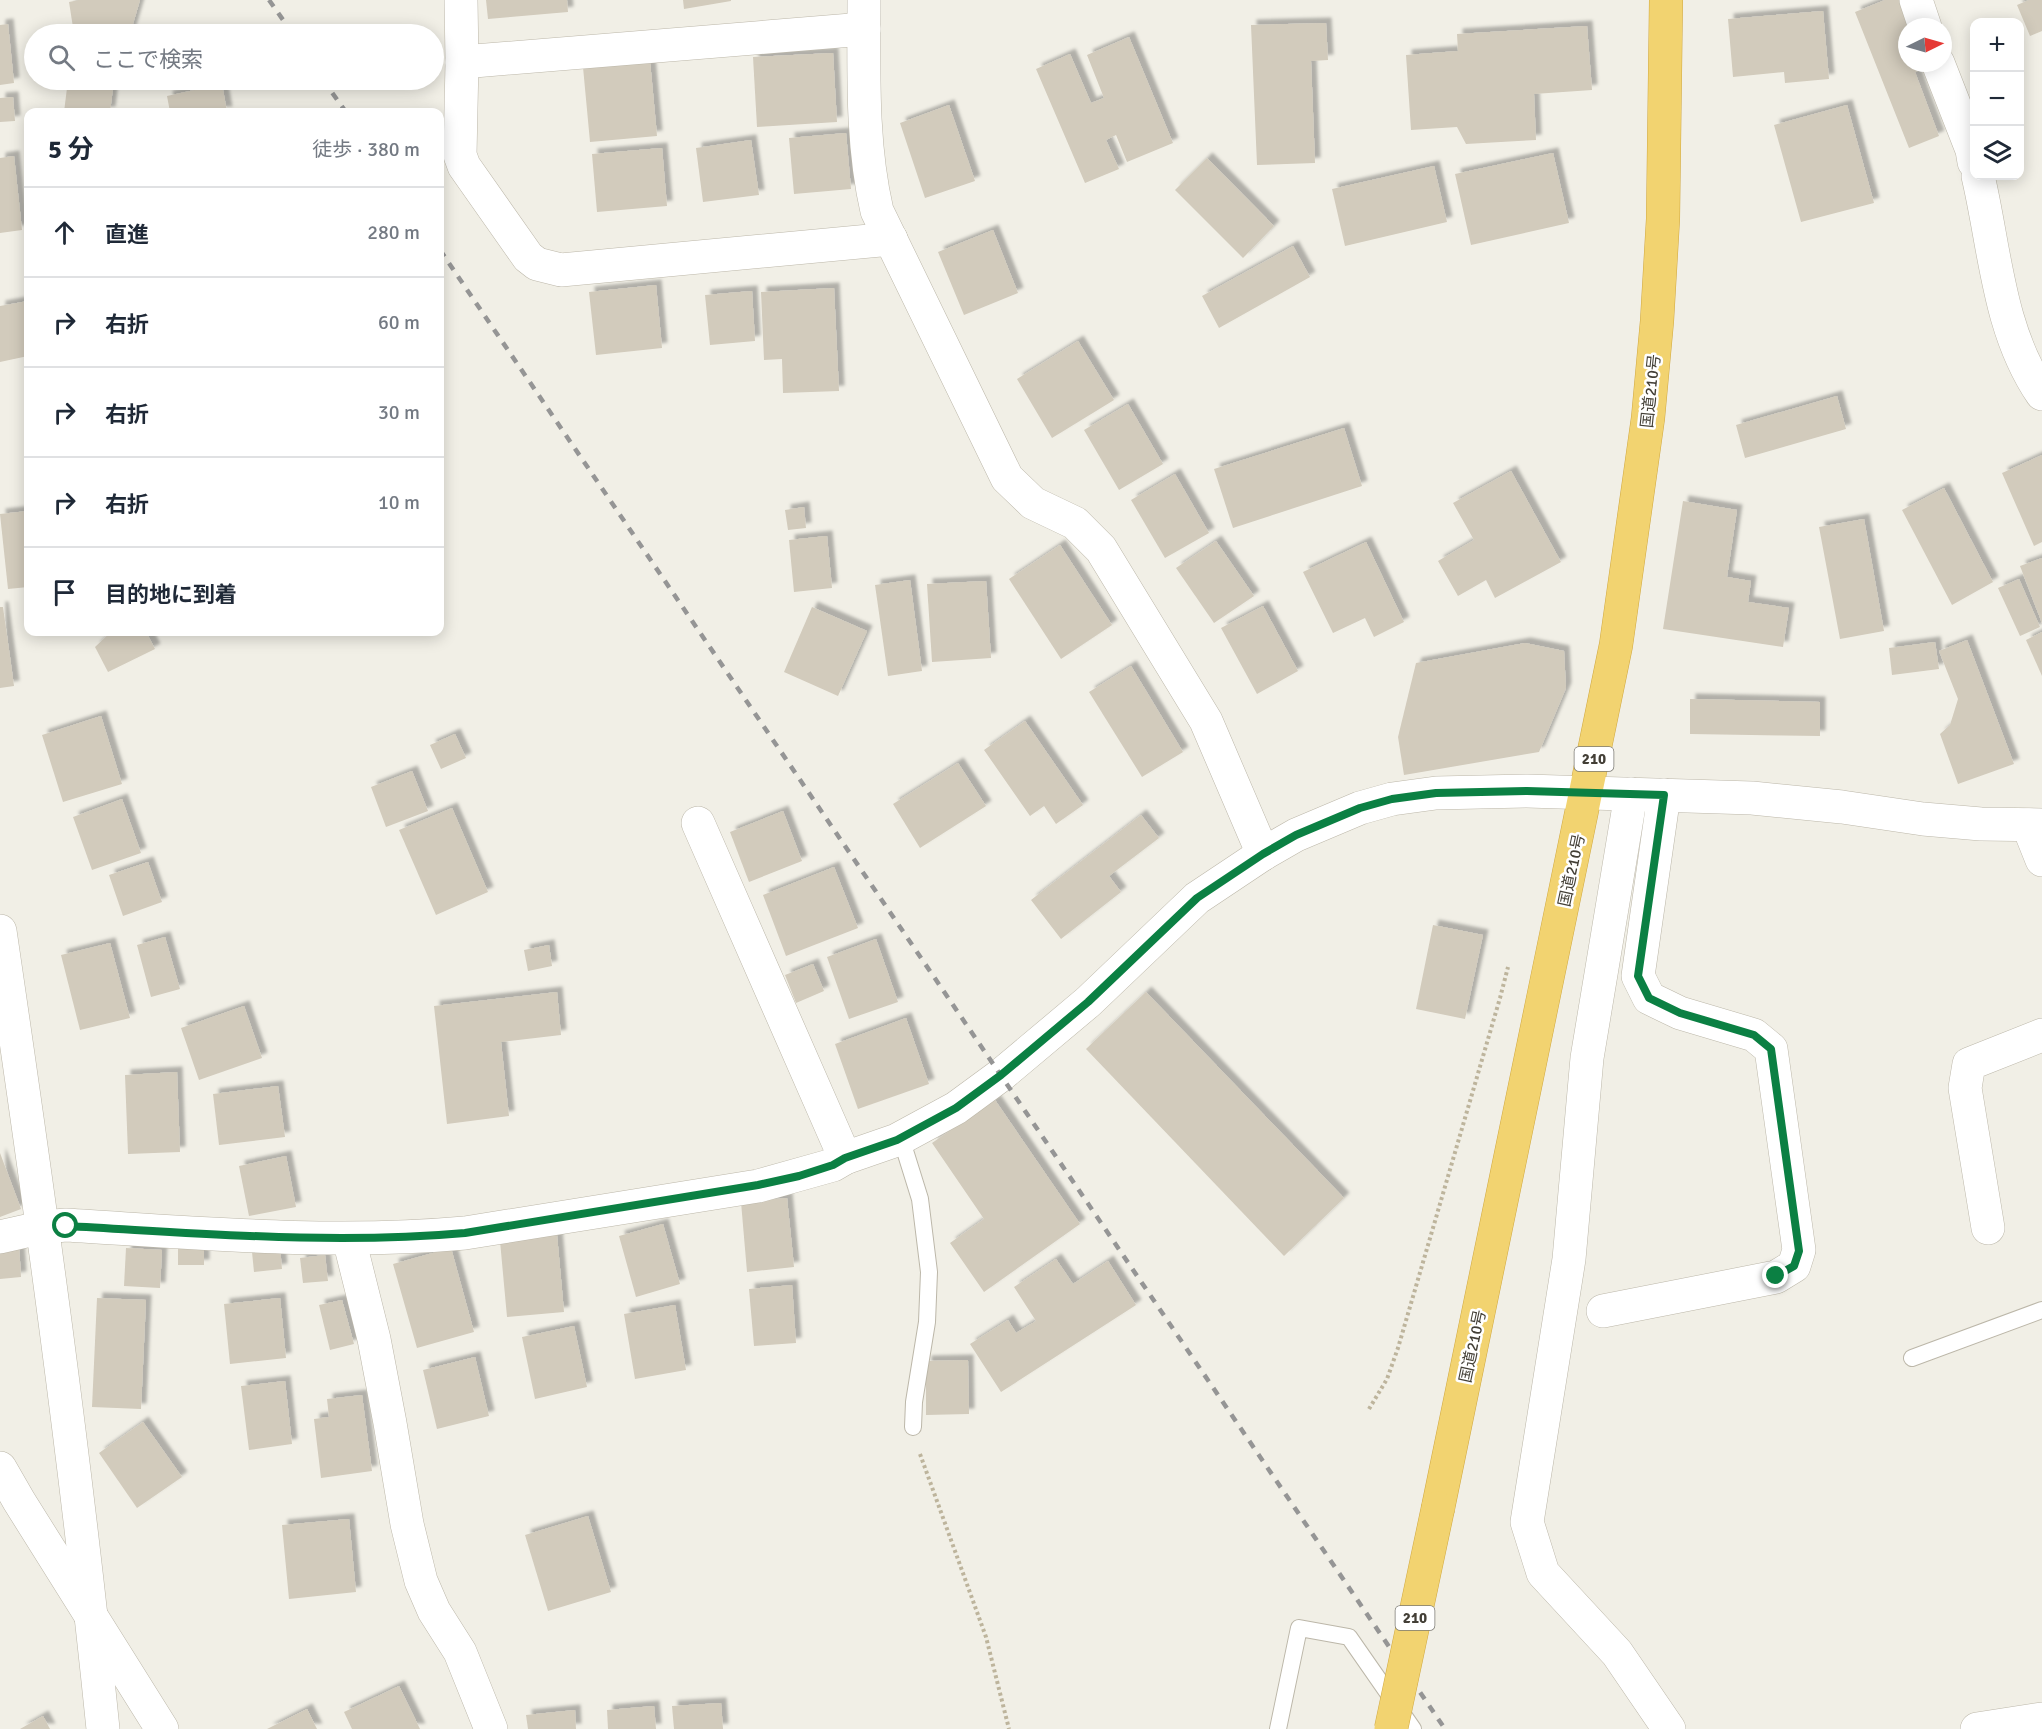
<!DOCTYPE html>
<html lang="ja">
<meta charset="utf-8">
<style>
:root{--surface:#fff;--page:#f2f2f3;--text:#1f2937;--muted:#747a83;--line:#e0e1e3}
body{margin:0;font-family:Signika,"Noto Sans JP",sans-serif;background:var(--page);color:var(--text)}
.controls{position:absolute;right:18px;top:18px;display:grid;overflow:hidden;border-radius:12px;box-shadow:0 3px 15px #0003}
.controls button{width:54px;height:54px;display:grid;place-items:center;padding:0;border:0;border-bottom:2px solid var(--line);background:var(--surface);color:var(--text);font:30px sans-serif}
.compass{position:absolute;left:1898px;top:18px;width:54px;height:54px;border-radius:50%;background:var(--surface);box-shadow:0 3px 15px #0003;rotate:85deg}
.stop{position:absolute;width:18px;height:18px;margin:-14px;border:4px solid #0b8043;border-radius:50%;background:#fff}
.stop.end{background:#0b8043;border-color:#fff;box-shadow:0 2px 6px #0008}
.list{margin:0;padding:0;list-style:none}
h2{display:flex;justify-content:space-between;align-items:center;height:78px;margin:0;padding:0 24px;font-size:26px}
h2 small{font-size:20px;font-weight:400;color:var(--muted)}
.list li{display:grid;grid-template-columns:39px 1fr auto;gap:18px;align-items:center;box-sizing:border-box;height:90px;padding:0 24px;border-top:2px solid var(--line)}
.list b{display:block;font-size:22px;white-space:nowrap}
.list em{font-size:20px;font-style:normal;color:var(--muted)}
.icon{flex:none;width:33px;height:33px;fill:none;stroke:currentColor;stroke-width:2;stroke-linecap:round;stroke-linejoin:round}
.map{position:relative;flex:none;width:2042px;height:1729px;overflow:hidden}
.search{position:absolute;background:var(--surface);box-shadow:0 3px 15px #0003;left:24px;top:24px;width:420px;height:66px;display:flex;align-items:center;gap:15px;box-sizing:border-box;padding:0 21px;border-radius:33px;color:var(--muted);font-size:22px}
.panel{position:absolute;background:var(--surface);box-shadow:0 3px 15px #0003;left:24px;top:108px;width:420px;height:528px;border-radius:12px}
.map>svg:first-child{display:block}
</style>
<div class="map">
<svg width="2042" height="1729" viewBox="0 0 2042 1729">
<defs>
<filter id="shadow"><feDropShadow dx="5.5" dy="-5.5" stdDeviation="1.5" flood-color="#0004"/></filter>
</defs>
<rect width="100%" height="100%" fill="#f1efe6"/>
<g fill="#d2cbbc" filter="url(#shadow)">
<path d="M79 0H140L130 34H74L69 2Z"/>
<path d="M486 0H567L568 12 488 19Z"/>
<path d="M683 0H731V1L684 9Z"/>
<path d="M1885 0H1905L1915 27H1907V63H1929L1930 66 1915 72 1939 136 1909 148 1855 12Z"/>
<path d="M2029 0H2042V31L2030 36 2017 5Z"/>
<path d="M1823 11 1829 79 1785 83 1784 72 1733 77 1728 19Z"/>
<path d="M1326 23 1328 60 1311 61 1315 163 1257 165 1251 25Z"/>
<path d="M8 24 14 83 0 85V25Z"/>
<path d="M1587 26 1592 90 1534 94 1536 140 1466 144 1457 127 1411 130 1406 55 1458 51 1457 34Z"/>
<path d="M1129 37 1173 143 1127 162 1116 135 1106 140 1119 169 1085 183 1036 69 1070 54 1091 103 1104 98 1087 55Z"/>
<path d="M833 53 837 122 757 127 753 57Z"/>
<path d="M650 61 657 136 590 142 583 67Z"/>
<path d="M68 80H114L110 112H64Z"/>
<path d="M222 84 227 112H170L167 96Z"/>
<path d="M13 97 15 121 0 122V98Z"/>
<path d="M949 105 975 181 925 198 900 123Z"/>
<path d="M1847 105 1874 203 1801 222 1774 125Z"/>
<path d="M846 133 851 189 794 194 789 138Z"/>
<path d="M751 140 759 195 703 202 696 148Z"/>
<path d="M662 148 667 206 597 212 592 154Z"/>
<path d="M1553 153 1569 223 1471 245 1455 174Z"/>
<path d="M14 156 22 230 0 233V158Z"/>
<path d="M1207 158 1274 226 1243 258 1175 190Z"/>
<path d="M1434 166 1447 222 1345 246 1332 189Z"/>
<path d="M993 230 1018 293 964 315 938 252Z"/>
<path d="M1293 246 1310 277 1219 328 1202 296Z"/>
<path d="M656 285 662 348 596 355 589 292Z"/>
<path d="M834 288 839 391 783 393 782 359 764 360 761 292Z"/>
<path d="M752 291 755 341 710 345 705 295Z"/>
<path d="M28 301V356L0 362V306Z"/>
<path d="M1078 341 1114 400 1052 438 1017 379Z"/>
<path d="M1837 396 1846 429 1745 458 1736 425Z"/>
<path d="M1128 404 1163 464 1119 490 1084 430Z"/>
<path d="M1344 428 1362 486 1233 528 1214 469Z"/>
<path d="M2042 455V542L2034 546 2002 473Z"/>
<path d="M1511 471 1561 562 1495 598 1486 580 1458 596 1438 561 1474 540 1453 503Z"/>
<path d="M1175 474 1209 533 1165 558 1131 500Z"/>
<path d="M1944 488 1993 582 1952 605 1902 510Z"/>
<path d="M1683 501 1737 510 1727 577 1751 581 1748 602 1789 608 1783 647 1663 629Z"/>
<path d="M804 507 806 528 788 530 785 510Z"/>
<path d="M28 511V587L8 589 0 514Z"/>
<path d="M1864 519 1884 631 1840 639 1819 527Z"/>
<path d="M827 536 832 588 794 592 789 540Z"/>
<path d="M1216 541 1254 596 1214 623 1176 568Z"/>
<path d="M1366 542 1404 622 1374 637 1365 618 1333 633 1303 572Z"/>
<path d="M1060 545 1112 625 1061 659 1009 579Z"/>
<path d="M2042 558V623L2020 566Z"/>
<path d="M2019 579 2040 627 2020 636 1998 588Z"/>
<path d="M910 580 922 671 888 676 875 585Z"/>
<path d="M986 581 991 658 932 662 927 584Z"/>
<path d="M1263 606 1298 671 1257 694 1221 628Z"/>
<path d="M0 607H3L14 686 0 688Z"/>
<path d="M812 607 867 631 838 696 784 672Z"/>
<path d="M111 632H146L155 649 108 672 95 647Z"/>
<path d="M2042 632V676L2026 640Z"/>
<path d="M1967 640 2014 764 1958 784 1940 734 1950 725 1958 699 1939 651Z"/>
<path d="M1935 642 1939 669 1892 675 1889 648Z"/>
<path d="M1525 643 1564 651 1566 688 1539 752 1404 775 1398 737 1416 663Z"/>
<path d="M1131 666 1183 752 1142 777 1089 692Z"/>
<path d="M1690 699 1820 702V736L1690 734Z"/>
<path d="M101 716 122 784 63 802 42 735Z"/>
<path d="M1025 721 1083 805 1056 824 1044 806 1030 816 984 750Z"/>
<path d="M455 734 466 758 441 769 430 745Z"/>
<path d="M958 763 986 806 920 848 893 804Z"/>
<path d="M412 771 428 811 386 827 371 787Z"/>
<path d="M122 799 141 853 92 870 73 817Z"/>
<path d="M452 808 488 892 436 915 399 830Z"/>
<path d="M783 811 802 861 749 882 730 832Z"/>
<path d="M1141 815 1159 838 1109 876 1121 892 1061 939 1031 900Z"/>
<path d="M148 862 162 902 123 916 109 875Z"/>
<path d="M834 867 858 928 786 956 763 895Z"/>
<path d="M1433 925 1483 935 1465 1019 1416 1009Z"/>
<path d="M165 937 180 989 151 997 137 945Z"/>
<path d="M876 939 898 1002 849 1019 827 957Z"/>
<path d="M110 943 130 1018 80 1030 61 955Z"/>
<path d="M549 945 552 966 528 971 524 950Z"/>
<path d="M813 964 824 991 796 1003 785 975Z"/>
<path d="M557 992 561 1035 501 1042 509 1116 447 1124 434 1006Z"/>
<path d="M1146 992 1344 1198 1284 1256 1086 1049Z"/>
<path d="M244 1006 262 1058 199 1080 181 1028Z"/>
<path d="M906 1018 929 1084 858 1109 835 1044Z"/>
<path d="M177 1072 180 1152 128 1154 125 1075Z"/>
<path d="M278 1086 285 1137 219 1145 213 1094Z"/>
<path d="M995 1100 1080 1224 984 1292 950 1243 984 1219 932 1143Z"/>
<path d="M0 1153 21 1209 0 1217Z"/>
<path d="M286 1156 296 1207 249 1216 239 1166Z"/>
<path d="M787 1198 794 1267 747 1272 741 1202Z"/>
<path d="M663 1224 680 1284 636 1297 619 1236Z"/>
<path d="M557 1235 564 1312 507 1317 500 1241Z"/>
<path d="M19 1246 21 1277 0 1279V1247Z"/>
<path d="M126 1248 162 1250 160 1288 124 1286Z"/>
<rect x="178" y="1248" width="26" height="17"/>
<path d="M280 1248 282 1269 254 1272 252 1252Z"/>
<path d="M451 1248 474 1332 417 1348 393 1264Z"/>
<path d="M325 1255 328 1281 303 1283 300 1258Z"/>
<path d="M1056 1259 1073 1284 1108 1261 1136 1305 1001 1392 970 1344 1008 1320 1016 1333 1036 1321 1014 1287Z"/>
<path d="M792 1285 796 1343 754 1346 749 1289Z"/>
<path d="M97 1298 146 1300 141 1409 92 1407Z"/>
<path d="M280 1298 286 1358 230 1364 224 1304Z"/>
<path d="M342 1300 354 1344 330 1350 319 1305Z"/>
<path d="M675 1305 686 1370 635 1379 624 1314Z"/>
<path d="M574 1326 587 1387 535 1399 522 1337Z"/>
<path d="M475 1357 489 1416 437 1429 423 1370Z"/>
<path d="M968 1360 969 1414 926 1415V1361Z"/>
<path d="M285 1381 292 1444 249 1450 241 1386Z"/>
<path d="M362 1395 372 1471 321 1478 314 1419 329 1417 327 1399Z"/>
<path d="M143 1422 182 1477 137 1508 99 1453Z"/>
<path d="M588 1516 611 1592 548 1611 525 1535Z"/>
<path d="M349 1519 356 1592 289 1599 282 1525Z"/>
<path d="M399 1686 420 1729H352L344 1712Z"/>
<path d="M721 1703 723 1729H674L672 1706Z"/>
<path d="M654 1706 656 1729H608L607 1710Z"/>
<path d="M307 1709 317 1729H267Z"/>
<path d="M575 1710 576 1729H528L526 1715Z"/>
<path d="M43 1716 50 1729H20Z"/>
</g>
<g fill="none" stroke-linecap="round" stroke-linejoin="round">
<g stroke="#bcb7a9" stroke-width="18">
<g id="lane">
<path d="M901 1138 920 1199 929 1272 927 1322 914 1402 913 1427"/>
<path d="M1912 1358 2042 1310"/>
<path d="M1278 1729 1299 1628 1349 1637 1413 1729"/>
</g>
</g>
<g stroke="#bcb7a9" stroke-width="34">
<g id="street">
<path d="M461 0 462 62 460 155 464 166 528 257 537 264 561 270 891 239"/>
<path d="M864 0C864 70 861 142 877 211L1007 478 1033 503 1075 523 1101 549 1206 721 1263 854"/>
<path d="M1916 0 1925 27"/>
<path d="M462 62 864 29"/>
<path d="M1938 63 1972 150 1974 162"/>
<path d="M1978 176C1995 248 1998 330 2042 394"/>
<path d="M1631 794 1587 1058 1569 1259 1527 1522 1543 1573 1617 1653 1669 1729"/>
<path d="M698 823 845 1158"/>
<path d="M2028 825 2042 860"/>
<path d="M0 931C39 1196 76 1462 103 1729"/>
<path d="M1988 1228 1965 1088 1969 1064 2042 1035"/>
<path d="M0 1237 44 1227 66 1225C199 1233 332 1245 465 1233L758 1186 833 1165 845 1158 897 1140 956 1108 1001 1075 1088 1002 1197 898 1263 854 1296 835 1360 808 1392 799 1436 793 1527 791 1752 798 1842 807 1923 819 1981 824 2042 825"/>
<path d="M349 1239 374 1339 390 1423 407 1524 421 1581 434 1611 460 1652 491 1729"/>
<path d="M1603 1311 1776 1277 1794 1266 1799 1250 1771 1049 1754 1035 1680 1013 1649 998 1638 976 1664 795"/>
<path d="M0 1468 19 1501 162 1729"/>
<path d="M1977 1729 2042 1719"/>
</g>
</g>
<g stroke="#d0a841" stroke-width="34">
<path id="highway" d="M1438 1508 1616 645 1648 418 1657 321 1663 219 1666 0"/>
</g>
<g stroke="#bdb49c" stroke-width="4" stroke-dasharray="3 3" stroke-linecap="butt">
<path d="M1369 1409 1387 1379 1398 1348 1500 998 1508 967"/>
<path d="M920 1454 986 1637 1009 1729"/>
</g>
<use href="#lane" stroke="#fff" stroke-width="16"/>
<use href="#street" stroke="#fff" stroke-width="33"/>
<use href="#highway" stroke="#f2d370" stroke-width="33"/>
<g stroke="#959595" stroke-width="4.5" stroke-dasharray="8 8" stroke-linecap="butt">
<path d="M269 0 293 34"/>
<path d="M323 80 346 112"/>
<path d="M440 250 1445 1729"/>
</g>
<g stroke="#d0a841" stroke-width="34" stroke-linecap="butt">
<path id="highway-bridge" d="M1391 1729 1438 1508"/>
</g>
<use href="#highway-bridge" stroke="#f2d370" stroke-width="33"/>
</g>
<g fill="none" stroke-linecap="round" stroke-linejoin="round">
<path stroke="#0b8043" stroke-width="8" d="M66 1226C199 1233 332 1245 465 1233L758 1185 799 1176 833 1165 845 1158 897 1140 956 1108 1001 1075 1088 1002 1197 898 1263 854 1296 835 1360 808 1392 799 1436 793 1527 791 1664 795 1638 976 1649 998 1680 1013 1754 1035 1771 1049 1799 1251 1794 1266 1776 1276"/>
</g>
<g text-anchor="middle" stroke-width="5" stroke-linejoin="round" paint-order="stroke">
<g fill="#fff" stroke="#7b7972" stroke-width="1.5">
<rect x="1574.5" y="747" width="39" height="24" rx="4.5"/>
<rect x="1395.5" y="1606" width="39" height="24" rx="4.5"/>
</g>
<g font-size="15" font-weight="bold" fill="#433f36">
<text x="1594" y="764">210</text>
<text x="1415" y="1623">210</text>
</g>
<g font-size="16" fill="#433f36" stroke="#fff">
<text transform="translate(1650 391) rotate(-84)" y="6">国道210号</text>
<text transform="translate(1571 870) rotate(-78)" y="6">国道210号</text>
<text transform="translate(1472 1346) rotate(-78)" y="6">国道210号</text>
</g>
</g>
</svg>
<div class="controls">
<button>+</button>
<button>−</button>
<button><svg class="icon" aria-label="layers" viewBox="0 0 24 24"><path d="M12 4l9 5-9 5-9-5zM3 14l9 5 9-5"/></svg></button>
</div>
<svg class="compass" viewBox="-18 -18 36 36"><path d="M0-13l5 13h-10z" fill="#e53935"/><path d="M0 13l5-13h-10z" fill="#747a83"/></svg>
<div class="stop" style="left:66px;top:1226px"></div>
<div class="stop end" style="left:1776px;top:1276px"></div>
<div class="search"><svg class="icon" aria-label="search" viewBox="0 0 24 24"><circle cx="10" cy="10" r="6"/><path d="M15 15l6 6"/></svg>ここで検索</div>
<section class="panel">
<h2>5 分<small>徒歩 · 380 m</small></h2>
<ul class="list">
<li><svg class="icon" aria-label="ahead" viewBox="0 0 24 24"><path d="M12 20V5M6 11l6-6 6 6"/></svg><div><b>直進</b></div><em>280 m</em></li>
<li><svg class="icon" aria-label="right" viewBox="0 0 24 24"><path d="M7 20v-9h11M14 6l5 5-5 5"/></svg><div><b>右折</b></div><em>60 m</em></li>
<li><svg class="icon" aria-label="right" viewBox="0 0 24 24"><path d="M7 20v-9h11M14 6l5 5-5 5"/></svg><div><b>右折</b></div><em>30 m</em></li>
<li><svg class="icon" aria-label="right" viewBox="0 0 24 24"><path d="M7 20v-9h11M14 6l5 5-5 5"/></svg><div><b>右折</b></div><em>10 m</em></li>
<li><svg class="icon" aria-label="arrive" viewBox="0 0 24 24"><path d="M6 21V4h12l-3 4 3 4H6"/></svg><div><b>目的地に到着</b></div></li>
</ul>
</section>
</div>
